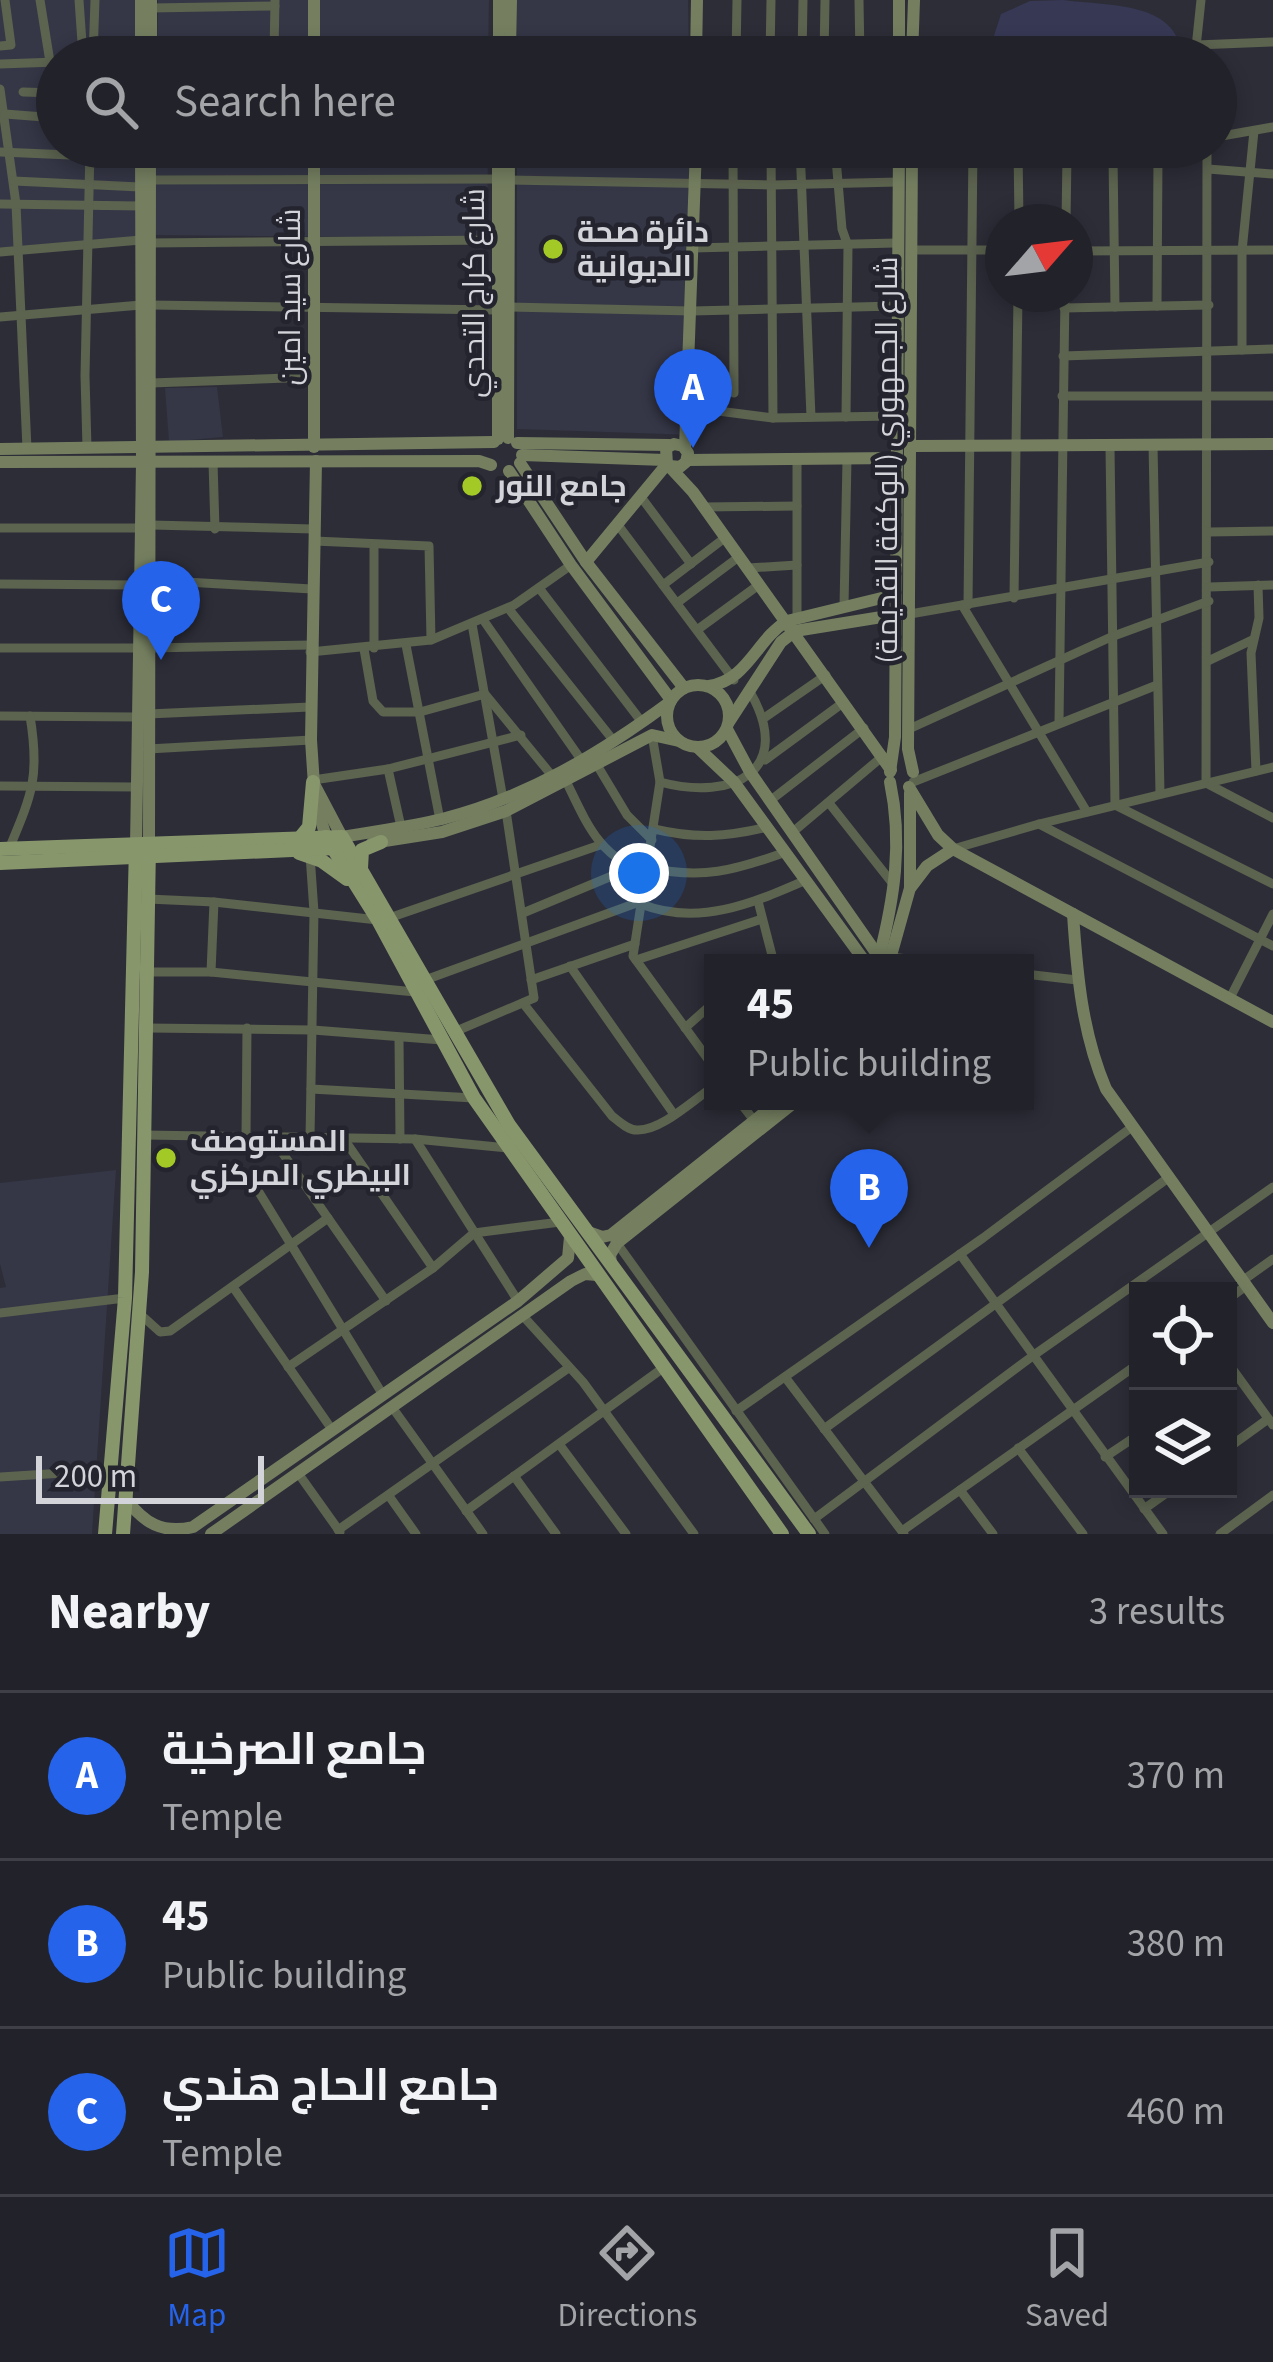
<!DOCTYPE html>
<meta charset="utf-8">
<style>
:root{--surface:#22222a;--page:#2a2a32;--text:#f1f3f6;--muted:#a2a4a8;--line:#3f3f47;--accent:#2563eb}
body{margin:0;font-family:"Source Sans 3",Cairo,sans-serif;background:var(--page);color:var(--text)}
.controls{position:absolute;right:36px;bottom:36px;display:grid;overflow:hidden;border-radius:0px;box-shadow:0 6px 18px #0003}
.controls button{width:108px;height:108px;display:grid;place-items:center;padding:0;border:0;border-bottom:3px solid var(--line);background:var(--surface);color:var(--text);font:60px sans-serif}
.compass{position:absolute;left:985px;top:204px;width:108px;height:108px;border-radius:50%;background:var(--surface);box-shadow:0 6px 18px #0003;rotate:62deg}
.scale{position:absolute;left:36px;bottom:30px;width:228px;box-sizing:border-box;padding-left:12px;border:6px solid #d3d3da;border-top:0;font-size:33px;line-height:42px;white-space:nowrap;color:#d3d3da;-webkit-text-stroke:9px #23242e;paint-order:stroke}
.you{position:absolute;left:639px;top:873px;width:42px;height:42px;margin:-30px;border:9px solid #fff;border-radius:50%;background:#1a73e8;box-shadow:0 0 0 18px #1a73e833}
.badge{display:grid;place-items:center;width:78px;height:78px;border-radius:50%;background:var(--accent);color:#fff;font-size:39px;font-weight:700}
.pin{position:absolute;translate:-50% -99px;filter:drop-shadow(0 3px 6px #0008)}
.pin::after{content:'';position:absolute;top:63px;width:42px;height:36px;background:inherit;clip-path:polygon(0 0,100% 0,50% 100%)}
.popup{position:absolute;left:704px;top:954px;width:330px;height:156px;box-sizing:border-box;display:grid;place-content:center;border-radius:0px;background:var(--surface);filter:drop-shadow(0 3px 9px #0005);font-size:39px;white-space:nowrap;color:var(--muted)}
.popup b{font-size:45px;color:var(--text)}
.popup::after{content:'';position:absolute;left:50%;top:100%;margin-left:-24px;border:24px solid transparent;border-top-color:var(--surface)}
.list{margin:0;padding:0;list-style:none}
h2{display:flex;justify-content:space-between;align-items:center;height:156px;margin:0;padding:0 48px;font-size:51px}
h2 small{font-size:39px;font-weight:400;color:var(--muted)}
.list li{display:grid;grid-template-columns:78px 1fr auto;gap:36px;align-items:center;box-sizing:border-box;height:168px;padding:0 48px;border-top:3px solid var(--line)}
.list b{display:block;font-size:45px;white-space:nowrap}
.list p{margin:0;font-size:39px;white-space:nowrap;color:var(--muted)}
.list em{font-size:39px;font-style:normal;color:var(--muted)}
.icon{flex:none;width:66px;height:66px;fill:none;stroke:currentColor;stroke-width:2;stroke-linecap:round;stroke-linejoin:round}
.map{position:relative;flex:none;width:1273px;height:1534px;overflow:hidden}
.search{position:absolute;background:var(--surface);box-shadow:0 6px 18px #0003;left:36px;right:36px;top:36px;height:132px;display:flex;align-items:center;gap:30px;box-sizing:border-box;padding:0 42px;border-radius:66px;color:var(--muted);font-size:45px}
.sheet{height:660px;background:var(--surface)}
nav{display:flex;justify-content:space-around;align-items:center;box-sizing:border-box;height:168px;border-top:3px solid var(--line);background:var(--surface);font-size:33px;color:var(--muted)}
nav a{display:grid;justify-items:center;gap:6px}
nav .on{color:var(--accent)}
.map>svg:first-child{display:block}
</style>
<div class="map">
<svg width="1273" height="1534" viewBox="0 0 1273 1534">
<rect width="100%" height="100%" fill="#2d2d38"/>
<g fill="#353646">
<path d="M0 0H137V57H57V147H137V237L0 248Z"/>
<path d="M158 0H489L488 57H157Z"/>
<path d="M517 0H688L689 57H517Z"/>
<path d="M156 147H488L487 238 154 235Z"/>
<path d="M517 147H690L695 435 517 429Z"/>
<path d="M217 387 223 437 169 442 165 388Z"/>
<path d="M116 1170 92 1534H0V1288L6 1287 0 1264V1183Z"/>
</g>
<path fill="#373854" d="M1063 0C1104 6 1180 0 1181 57H992L991 45 1001 14 1030 1Z"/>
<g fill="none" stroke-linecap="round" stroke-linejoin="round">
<g stroke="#5c634f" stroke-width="9">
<path d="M40 0 50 62"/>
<path d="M79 0 83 57"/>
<path d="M859 0 860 57"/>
<path d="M151 8 275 6"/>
<path d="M1196 45 1273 42"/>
<path d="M0 46 11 45 5 0"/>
<path d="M274 54 275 0"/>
<path d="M93 57 95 0"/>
<path d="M185 57H422"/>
<path d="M736 57 737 0"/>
<path d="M770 57 771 0"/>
<path d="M802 57 803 0"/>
<path d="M824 57 825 0"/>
<path d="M859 57 899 56"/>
<path d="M1195 57 1201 0"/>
<path d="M0 64 57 62"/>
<path d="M0 89 16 204 27 449"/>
<path d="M23 92 57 93"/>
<path d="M5 114 57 118"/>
<path d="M1216 137 1273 127"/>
<path d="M733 147 734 393"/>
<path d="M771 147 773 418"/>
<path d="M800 147 811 417"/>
<path d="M835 147 842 229 848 246 846 417"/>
<path d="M1018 147 1019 222"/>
<path d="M1207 147 1206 783 1273 818"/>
<path d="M0 152 141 158"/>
<path d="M1018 152 1158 157 1157 306"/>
<path d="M1113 156 1115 307"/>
<path d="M1208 169 1273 174"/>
<path d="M150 180 498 179"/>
<path d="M509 180 773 185 898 182"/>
<path d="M14 181 140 187"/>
<path d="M0 204 140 206"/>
<path d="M1066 222 1067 154"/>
<path d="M149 243 498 240"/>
<path d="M693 248 896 243"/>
<path d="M912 250H1003"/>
<path d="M1075 251 1273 250"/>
<path d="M0 252 141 240"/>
<path d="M150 305 497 310"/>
<path d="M509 307 692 311 896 306"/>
<path d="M1064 308 1209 305"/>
<path d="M0 317 141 305"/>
<path d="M1242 350V251L1254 131"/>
<path d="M1063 356 1273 349"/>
<path d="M151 383 314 377"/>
<path d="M1062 396H1273"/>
<path d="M687 407 773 418 895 416"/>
<path d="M1153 444 1160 794"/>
<path d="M1110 447 1115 805 1273 884"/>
<path d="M87 448 85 376 90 147"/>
<path d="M797 459V617"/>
<path d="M213 462 215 529"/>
<path d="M641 497 691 564"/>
<path d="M704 507 797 506"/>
<path d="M151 525 314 529"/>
<path d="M618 525 734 680"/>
<path d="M0 528H140"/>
<path d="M1209 532 1273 531"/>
<path d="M314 541 429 546 431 640"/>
<path d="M748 568 797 565"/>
<path d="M150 580 312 589"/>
<path d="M0 584 139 585"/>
<path d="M663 585 726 537"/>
<path d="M1209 587 1273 585"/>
<path d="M539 588 641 721"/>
<path d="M1014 598 1018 294"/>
<path d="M677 603 740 556"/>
<path d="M962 605 1087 812"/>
<path d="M968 605 973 147"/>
<path d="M844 606 847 460"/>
<path d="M508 608 613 740"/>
<path d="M910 614 1209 562"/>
<path d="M484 621 582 761"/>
<path d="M472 624 503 799"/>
<path d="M697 630 760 584"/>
<path d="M406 645 440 820"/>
<path d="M0 648H138"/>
<path d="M149 648 311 645"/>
<path d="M374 648V545"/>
<path d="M364 649 373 701 383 712H420L485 694 553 777"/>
<path d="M310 652 431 640 514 605 571 565"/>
<path d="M1208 661 1252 640"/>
<path d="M148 714 310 707"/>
<path d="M0 716 137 717"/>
<path d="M764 718 826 675"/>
<path d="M1059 723 1065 294"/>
<path d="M909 729 1111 637 1209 601"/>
<path d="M652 735 660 782 633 956 713 1066"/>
<path d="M148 749 311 740"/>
<path d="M765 760 844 702"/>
<path d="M597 765 627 815 652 840"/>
<path d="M388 769 401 827"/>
<path d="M1256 771 1251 653 1259 618 1258 585"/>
<path d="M313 780 388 769 521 735"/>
<path d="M660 782C734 802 796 770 749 690"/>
<path d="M913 782 1157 685"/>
<path d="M567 783C586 822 601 861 647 871"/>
<path d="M0 786 136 787"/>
<path d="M771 800 864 728"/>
<path d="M829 803 893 884"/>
<path d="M1039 824 1273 946"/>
<path d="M654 829C696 839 726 837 768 827"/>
<path d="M794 831 883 756"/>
<path d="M9 849C32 794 40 777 30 716"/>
<path d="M953 849 1039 824 1273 767"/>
<path d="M310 855 314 912 310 1138"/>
<path d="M648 868C703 879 733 871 786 852"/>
<path d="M148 899 214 902 378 920"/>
<path d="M758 901 774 963"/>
<path d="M641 904C699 927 753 903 806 880"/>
<path d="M523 913 631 868"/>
<path d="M389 918 600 845"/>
<path d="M891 957 941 963"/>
<path d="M636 960 762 919"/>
<path d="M570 966 673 1113"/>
<path d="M147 972H211L415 992"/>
<path d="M211 972 214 902"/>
<path d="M1025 974 1077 980"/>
<path d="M425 980 642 901"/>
<path d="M531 980 635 944"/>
<path d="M1230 998 1273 914"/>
<path d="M523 1003 612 1116C619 1121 627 1130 637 1130 661 1131 693 1100 713 1087"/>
<path d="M147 1028 313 1030 442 1040"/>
<path d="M685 1028 713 1003"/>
<path d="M454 1032 534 998 506 811"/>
<path d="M399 1039 400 1139"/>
<path d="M311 1089 474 1098"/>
<path d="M739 1101 756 1123"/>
<path d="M144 1135 415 1139 508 1148"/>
<path d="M246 1136 247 1028"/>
<path d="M272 1138 386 1301"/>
<path d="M344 1139 433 1268"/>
<path d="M415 1139 518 1301"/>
<path d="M254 1184 383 1395"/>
<path d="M614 1239 825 1534"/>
<path d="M960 1254 1163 1534"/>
<path d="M1242 1281 1273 1259"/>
<path d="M233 1287 333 1431"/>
<path d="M1228 1299 1246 1286"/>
<path d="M0 1313 125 1298"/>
<path d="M140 1314 160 1332 170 1331 328 1218"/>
<path d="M523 1316 583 1382 694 1534"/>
<path d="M1228 1363 1273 1425"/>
<path d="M288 1367 433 1268 474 1233 560 1222"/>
<path d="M785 1377 904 1534"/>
<path d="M392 1407 483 1534"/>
<path d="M736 1411 983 1238 1132 1127"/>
<path d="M824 1429 1168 1178"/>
<path d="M559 1444 626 1534"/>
<path d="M1018 1448 1083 1534"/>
<path d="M1228 1448 1268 1419"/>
<path d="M1105 1457 1138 1435"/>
<path d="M298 1473 340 1532"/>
<path d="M514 1476 556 1534"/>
<path d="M0 1477 111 1470"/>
<path d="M960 1490 993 1534"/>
<path d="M389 1496 416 1534"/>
<path d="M1144 1509 1172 1489"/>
<path d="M466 1511 663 1368"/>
<path d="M814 1519 1034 1355 1273 1187"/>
<path d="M338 1530 567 1369"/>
<path d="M902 1531 1138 1364"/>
<path d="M1220 1534 1273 1495"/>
</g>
<g stroke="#757f60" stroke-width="12">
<path d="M141 57V0"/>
<path d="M151 57V0"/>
<path d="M314 57V0"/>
<path d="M499 57V0"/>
<path d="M510 57 511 0"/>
<path d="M696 57 697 0"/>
<path d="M899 57V0"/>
<path d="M912 57 914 0"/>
<path d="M912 147 908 749 913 772"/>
<path d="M508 438 509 147"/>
<path d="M498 439V147"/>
<path d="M517 443 669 445"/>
<path d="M911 446 1273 444"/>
<path d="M314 447V147"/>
<path d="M685 448 696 147"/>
<path d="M0 449 494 442"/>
<path d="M522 455 665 460"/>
<path d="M687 460 895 458"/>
<path d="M316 461 311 740 315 800 326 837"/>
<path d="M0 462 479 461 491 465"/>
<path d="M520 463 586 562 684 688"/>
<path d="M670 466 680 467 686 462 688 453 683 446 674 444 666 448 667 464 693 492 891 770"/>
<path d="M509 471 571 565 671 700"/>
<path d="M586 562 667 464"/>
<circle cx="698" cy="716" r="31"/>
<path d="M709 686C748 680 756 640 787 621L894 595"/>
<path d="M729 722 781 642 795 631 894 615"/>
<path d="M727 729 750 772 879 957"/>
<path d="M697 747 734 782 866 963"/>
<path d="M890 772 895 737 899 147"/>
<path d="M313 782 342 837C375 831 409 827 442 819 526 798 601 753 670 702"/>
<path d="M909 787 938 835 953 849 1273 1022"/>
<path d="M372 843 442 832 506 811 652 735 679 741"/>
<path d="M149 845 150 147"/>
<path d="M136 846 142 463 141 147"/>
<path d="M911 887 927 866 953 849"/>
<path d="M1073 914C1077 974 1082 1033 1106 1089L1273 1323"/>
<path d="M879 958C894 899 903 843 890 782"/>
<path d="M889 963 910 888V793"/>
<path d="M588 1232 602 1237 611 1235 779 1101"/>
<path d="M611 1264 610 1255 617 1243 796 1101"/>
<path d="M126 1499C144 1523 162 1534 193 1527L518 1301 568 1258 570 1237"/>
<path d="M211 1534 571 1281 585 1274 597 1275"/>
</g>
<g stroke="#88966c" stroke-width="14">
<path d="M326 837 378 920 474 1098 782 1534"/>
<path d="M300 838 309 827 313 782"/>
<path d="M0 849 342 837 509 1125 809 1534"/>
<path d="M299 853 322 861 347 879"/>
<path d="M0 863 336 848"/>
<path d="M361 868 362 850 381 842"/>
<path d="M105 1534 125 1298 136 846"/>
<path d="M123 1534 142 1272 149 845"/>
</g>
</g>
<g fill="#a3c926" stroke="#23242e" stroke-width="4.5">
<circle cx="553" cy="249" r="12"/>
<circle cx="472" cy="486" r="12"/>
<circle cx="166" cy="1158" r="12"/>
</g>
<g text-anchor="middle" stroke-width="9" stroke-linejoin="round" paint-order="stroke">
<g font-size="30" font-weight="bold" fill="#d3d3da" stroke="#23242e" text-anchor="start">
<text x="577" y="242">دائرة صحة<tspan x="577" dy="34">الديوانية</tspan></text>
<text x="496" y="496">جامع النور</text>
<text x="190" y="1151">المستوصف<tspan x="190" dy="34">البيطري المركزي</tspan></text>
</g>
<g font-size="30" fill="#d3d3da" stroke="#23242e">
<text transform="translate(474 293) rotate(-90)" y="10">شارع كراج التحدي</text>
<text transform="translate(290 297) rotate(-90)" y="10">شارع سيد امين</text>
<text transform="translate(887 460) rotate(-90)" y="10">شارع الجمهوري (الوكفة القديمة)</text>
</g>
</g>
</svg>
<div class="controls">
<button><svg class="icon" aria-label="locate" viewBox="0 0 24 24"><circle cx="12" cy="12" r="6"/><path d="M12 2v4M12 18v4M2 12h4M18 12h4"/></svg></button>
<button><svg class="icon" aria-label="layers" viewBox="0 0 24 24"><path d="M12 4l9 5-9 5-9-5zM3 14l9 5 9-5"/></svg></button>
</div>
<svg class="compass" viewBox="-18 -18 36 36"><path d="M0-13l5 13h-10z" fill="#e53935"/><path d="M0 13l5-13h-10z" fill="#a2a4a8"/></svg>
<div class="scale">200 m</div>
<div class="you"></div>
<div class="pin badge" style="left:693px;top:448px">A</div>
<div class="pin badge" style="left:869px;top:1248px">B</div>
<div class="popup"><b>45</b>Public building</div>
<div class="pin badge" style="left:161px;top:660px">C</div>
<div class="search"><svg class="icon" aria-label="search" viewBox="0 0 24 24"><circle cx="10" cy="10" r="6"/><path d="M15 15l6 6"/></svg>Search here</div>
</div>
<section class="sheet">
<h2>Nearby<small>3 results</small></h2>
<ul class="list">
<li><span class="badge">A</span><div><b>جامع الصرخية</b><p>Temple</p></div><em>370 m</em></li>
<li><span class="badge">B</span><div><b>45</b><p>Public building</p></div><em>380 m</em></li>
<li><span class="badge">C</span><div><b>جامع الحاج هندي</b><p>Temple</p></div><em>460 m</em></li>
</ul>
</section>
<nav>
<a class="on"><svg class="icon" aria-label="map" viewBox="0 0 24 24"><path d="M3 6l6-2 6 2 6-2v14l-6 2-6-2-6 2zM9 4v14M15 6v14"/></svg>Map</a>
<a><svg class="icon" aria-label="directions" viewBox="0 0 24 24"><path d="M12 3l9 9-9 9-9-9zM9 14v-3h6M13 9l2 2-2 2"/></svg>Directions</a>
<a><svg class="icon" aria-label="saved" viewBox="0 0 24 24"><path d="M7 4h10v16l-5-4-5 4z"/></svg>Saved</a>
</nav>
